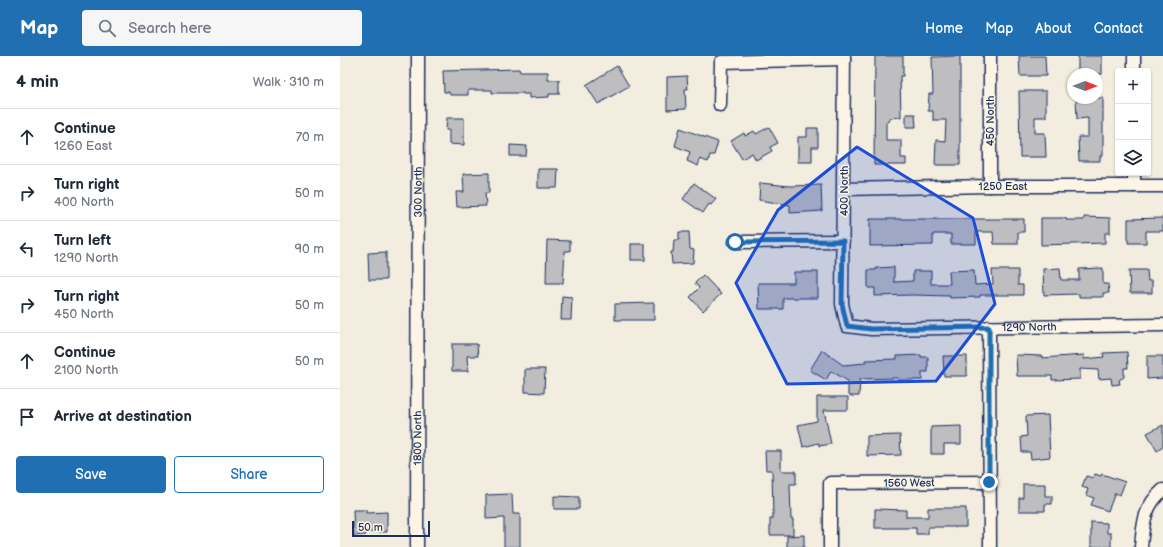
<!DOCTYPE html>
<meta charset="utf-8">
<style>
:root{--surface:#fff;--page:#f6f6f7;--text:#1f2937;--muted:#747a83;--line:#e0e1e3;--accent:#1f6fb2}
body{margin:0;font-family:"Balsamiq Sans",sans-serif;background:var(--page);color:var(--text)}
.controls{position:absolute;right:12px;top:12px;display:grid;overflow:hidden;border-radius:4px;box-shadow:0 1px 3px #0004}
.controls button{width:36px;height:36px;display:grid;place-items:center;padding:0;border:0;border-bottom:1px solid var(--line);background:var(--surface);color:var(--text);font:20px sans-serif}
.compass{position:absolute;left:727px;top:12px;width:36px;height:36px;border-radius:50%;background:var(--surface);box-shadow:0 1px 3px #0004;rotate:90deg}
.scale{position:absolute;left:12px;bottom:10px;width:78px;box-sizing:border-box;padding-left:4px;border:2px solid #1b2f5e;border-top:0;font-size:11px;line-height:14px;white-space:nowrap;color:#1b2f5e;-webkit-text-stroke:3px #fcf5e5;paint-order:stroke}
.stop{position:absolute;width:12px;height:12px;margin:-9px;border:3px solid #1f6fb2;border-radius:50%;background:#fff}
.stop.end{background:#1f6fb2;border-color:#fff;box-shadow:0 1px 4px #0008}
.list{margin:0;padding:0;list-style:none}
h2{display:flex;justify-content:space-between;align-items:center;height:52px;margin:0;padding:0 16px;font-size:17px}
h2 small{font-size:13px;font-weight:400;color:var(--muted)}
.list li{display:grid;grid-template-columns:26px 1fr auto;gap:12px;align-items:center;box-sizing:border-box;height:56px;padding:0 16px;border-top:1px solid var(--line)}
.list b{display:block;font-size:15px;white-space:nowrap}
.list p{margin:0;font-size:13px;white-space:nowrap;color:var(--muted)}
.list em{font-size:13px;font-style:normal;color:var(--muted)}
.actions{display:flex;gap:8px;padding:12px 16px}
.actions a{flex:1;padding:9px 0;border:1px solid var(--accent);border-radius:4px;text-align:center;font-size:14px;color:var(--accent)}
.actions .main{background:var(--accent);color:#fff}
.icon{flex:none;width:22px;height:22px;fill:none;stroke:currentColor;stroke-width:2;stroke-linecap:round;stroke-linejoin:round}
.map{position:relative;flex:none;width:823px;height:491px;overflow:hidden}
header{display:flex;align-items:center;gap:24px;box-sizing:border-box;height:56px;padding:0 20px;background:var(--accent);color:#fff}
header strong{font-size:19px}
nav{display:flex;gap:22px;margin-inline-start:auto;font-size:14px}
.search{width:280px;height:36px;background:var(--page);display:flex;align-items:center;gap:10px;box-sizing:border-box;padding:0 14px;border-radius:4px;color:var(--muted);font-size:15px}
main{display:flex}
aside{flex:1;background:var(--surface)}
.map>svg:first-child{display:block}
</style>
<header>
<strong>Map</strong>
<div class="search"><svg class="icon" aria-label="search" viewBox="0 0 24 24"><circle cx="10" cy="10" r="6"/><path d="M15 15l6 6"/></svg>Search here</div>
<nav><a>Home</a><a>Map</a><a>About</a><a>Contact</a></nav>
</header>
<main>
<aside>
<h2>4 min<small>Walk · 310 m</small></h2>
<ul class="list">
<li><svg class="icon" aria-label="ahead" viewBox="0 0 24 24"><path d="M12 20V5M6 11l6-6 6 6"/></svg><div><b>Continue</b><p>1260 East</p></div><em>70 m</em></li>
<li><svg class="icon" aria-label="right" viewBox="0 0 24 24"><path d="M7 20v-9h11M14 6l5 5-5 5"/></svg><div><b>Turn right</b><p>400 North</p></div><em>50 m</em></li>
<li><svg class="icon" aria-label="left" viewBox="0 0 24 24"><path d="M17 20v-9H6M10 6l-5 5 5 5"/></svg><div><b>Turn left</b><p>1290 North</p></div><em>90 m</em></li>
<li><svg class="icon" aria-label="right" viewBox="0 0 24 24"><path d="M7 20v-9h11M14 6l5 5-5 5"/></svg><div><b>Turn right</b><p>450 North</p></div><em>50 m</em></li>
<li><svg class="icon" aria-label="ahead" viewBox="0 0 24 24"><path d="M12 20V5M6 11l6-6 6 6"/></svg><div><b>Continue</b><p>2100 North</p></div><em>50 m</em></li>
<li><svg class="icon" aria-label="arrive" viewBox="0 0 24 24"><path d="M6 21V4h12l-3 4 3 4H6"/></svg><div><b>Arrive at destination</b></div></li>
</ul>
<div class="actions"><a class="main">Save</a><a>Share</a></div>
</aside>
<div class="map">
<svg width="823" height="491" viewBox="0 0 823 491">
<rect width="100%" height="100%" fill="#f3ede0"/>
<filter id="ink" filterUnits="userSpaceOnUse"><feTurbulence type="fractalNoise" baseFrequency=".025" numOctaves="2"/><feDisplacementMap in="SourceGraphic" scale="8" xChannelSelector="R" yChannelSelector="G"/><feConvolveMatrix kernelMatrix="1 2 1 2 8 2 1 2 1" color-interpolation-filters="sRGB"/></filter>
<g filter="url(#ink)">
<g fill="#bebec0" stroke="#1b2f5e">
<path d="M535 0H563V20H560L561 61 549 62V65L546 66V84H561V102H566V109H534Z"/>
<path d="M620 0V109H595L596 84 605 85 606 64H593V55H588L589 38H593L592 1Z"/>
<path d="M679 0H705L706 20H680Z"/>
<rect x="738" y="0" width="24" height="18"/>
<path d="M277 10 289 30 258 48 246 29Z"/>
<path d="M179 13 180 16H208V24H219V38H209V41L189 42V38H183V37H152V34H128V39H110L109 36H104L103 15Z"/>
<path d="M347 20 348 33H345L346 53 327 54V21Z"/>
<path d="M679 35H706V61H695V77H705L706 101H680Z"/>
<path d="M736 42H763V100H760V105H739L738 81H748V62L737 63Z"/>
<path d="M566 58H575L576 71H566Z"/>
<path d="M107 62H124V89L109 88V74H106Z"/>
<path d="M429 71 438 87 430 91 432 95 416 104 412 97 402 103 391 85 404 77 405 80 414 75 416 78Z"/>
<path d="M340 72 378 86 374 99H370L368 106 360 103 358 110 347 105 350 96 335 90Z"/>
<path d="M467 72H478V91H472V106H458V81H467Z"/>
<path d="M170 89 187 90 186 100H170Z"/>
<path d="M198 113H218L217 132H198Z"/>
<path d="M149 117V137H145L146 150 117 151 116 136H124L123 118Z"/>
<path d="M354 127 376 143 371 149 369 148 363 157 343 143Z"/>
<path d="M420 127 449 130 481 129 482 155 450 157V149L419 144Z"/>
<path d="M744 161 770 162V177H765V187L701 189V162H726V164H744Z"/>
<path d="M823 162V175H806V187H788V163Z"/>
<path d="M530 163H684V176H678V188H654L653 176H636V188H611V178H593V189L530 190Z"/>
<path d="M339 176H349L350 193 354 194 353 207 332 208 331 196H333L334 184H339Z"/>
<path d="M207 184 230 185V195H225L223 227H206Z"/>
<rect x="291" y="188" width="14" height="16"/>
<path d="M46 196V224H29L28 197Z"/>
<path d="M554 211V226L573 225V215H591V228H610L609 215 634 214 635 229 653 228 652 214H678V229H683V239H640V241L610 242V240L573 239 535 240V232H528V214H536V212Z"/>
<path d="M720 212 721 224H739V213L763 212V228H768L769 237H763V241H739V238L704 239 703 213Z"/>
<path d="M789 214H807L808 225H812V237H790Z"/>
<path d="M454 216H478V242H443V253H419L418 227H454Z"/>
<path d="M363 219 381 238 363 255 350 241 359 232 355 227Z"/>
<path d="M222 240 232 241 231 264H221Z"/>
<path d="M314 247V264H275V248Z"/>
<path d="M112 288H137L138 300H127L128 315H112Z"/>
<path d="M482 294 503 309 525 307V304L557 303V300L581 299V301H588V316H582V324H558V322L520 323 519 340H511L508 338V325L491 315 486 324 470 314Z"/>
<path d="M787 296 788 312H784V321L779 324 780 328 772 329 771 322 759 323 758 314 740 313V323L712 324V320H677L676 299 702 300V302L744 299V303L764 301 763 297Z"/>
<path d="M603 300H627V320H604Z"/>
<path d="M807 300H823V322L807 323Z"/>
<path d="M185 313H205L204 337 185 336Z"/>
<path d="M477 341H508V354H484L491 388 479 390V387L463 391 458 369 477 365Z"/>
<path d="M708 359 710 401 691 403 690 396H682L681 381 687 380 686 360Z"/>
<path d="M823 369V391L817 395 807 377Z"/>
<path d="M621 370V388H604V398H591V371Z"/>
<path d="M560 379 561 399 527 400V380Z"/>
<path d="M425 395H441V415H456V428H450L451 463H453V479H430V463H433L432 414H426Z"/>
<path d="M755 418 761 420 762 418 785 426 780 439 775 437 768 455 751 449 754 442 746 439 748 433 742 431 746 420 753 422Z"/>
<path d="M683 428H705V440H712V448H705V455H679V442H683Z"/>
<path d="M172 438 173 458H180V491H164V462L146 463V439Z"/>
<path d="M214 440 239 441V453H214Z"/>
<path d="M588 452H626V471H588V478H576V472H535V453L566 454V461H588Z"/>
<path d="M13 454H26V457L47 456V476H26V479L14 480Z"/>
<path d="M751 466 767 467V477H771V491H751Z"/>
<path d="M464 479V491H447V480Z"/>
</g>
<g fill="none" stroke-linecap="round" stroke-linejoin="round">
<g stroke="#1b2f5e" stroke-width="15">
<g id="minor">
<path id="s1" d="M504 0 502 248 507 270 531 273 823 269"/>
<path d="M650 0V130"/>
<path d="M794 0V15"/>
<path d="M380 49 381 6 504 3"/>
<path d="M794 117V130"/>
<path id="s2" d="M504 133 650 130H823"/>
<path d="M395 186 503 185"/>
<path d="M649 271 650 491"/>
<path id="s3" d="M77 491 78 0"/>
<path id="s4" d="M490 491V427L649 426"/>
<path d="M801 491C803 468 804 450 823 434"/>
</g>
</g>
<use href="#minor" stroke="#fcf5e5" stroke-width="12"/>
</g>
</g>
<g fill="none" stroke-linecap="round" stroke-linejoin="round" filter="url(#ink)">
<path stroke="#1f6fb2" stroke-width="5" d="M395 186 503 185 502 248 507 270 531 273 649 271V426"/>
</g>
<path fill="#1d4ed8" fill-opacity="0.2" stroke="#1d4ed8" stroke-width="3" stroke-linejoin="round" d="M517 91 633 162 655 248 596 325 447 328 396 227 438 154Z"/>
<g text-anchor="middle" stroke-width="3" stroke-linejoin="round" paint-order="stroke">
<g font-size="11" fill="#1b2f5e" stroke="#fcf5e5">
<text transform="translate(650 65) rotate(-90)" y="4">450 North</text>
<text dy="4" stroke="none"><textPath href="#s2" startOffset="159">1250 East</textPath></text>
<text transform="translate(504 135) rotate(-90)" y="4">400 North</text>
<text dy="4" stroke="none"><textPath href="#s3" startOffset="355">300 North</textPath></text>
<text dy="4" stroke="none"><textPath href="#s1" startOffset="453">1290 North</textPath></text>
<text dy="4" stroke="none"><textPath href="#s3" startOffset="109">1800 North</textPath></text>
<text dy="4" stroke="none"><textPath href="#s4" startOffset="143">1560 West</textPath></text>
</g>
</g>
</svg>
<div class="controls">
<button>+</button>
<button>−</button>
<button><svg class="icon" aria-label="layers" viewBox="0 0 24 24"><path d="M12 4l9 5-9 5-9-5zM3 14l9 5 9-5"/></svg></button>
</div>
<svg class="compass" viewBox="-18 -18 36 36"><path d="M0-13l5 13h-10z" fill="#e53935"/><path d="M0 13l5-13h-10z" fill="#747a83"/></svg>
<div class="scale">50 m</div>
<div class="stop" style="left:395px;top:186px"></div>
<div class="stop end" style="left:649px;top:426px"></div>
</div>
</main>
